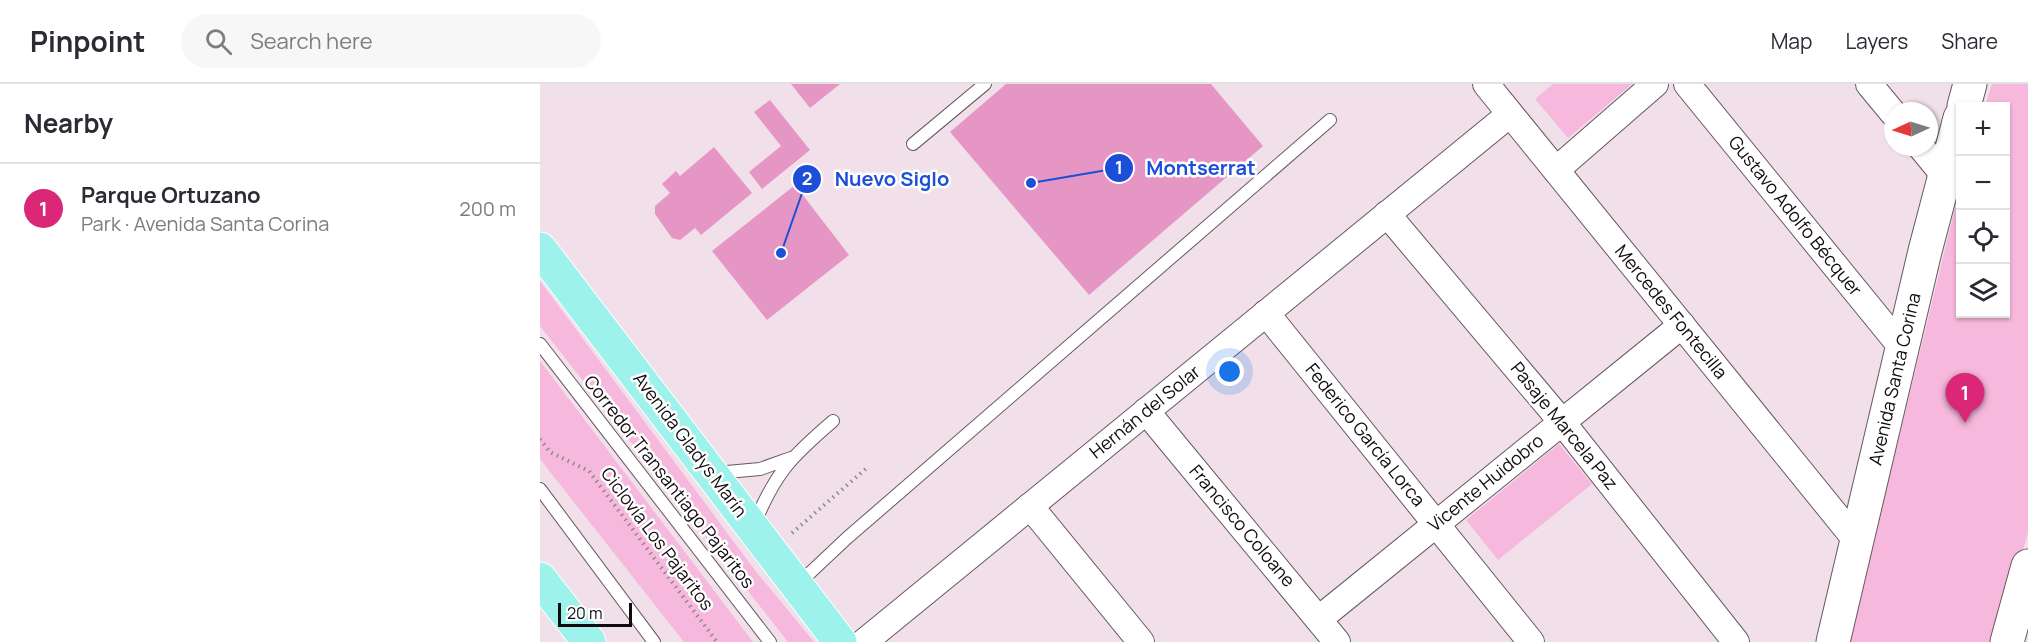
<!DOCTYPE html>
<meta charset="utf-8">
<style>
:root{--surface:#fff;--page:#f7f7f7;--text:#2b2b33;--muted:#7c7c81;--line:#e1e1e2;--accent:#db2777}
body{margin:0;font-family:Manrope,sans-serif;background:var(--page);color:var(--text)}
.controls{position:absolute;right:18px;top:18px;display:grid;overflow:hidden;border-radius:0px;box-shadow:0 2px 4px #0004}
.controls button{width:54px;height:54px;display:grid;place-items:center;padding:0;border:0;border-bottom:2px solid var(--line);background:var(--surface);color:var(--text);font:30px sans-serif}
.compass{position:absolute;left:1344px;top:18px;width:54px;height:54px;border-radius:50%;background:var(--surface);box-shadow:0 2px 4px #0004;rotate:266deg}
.scale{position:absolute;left:18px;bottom:15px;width:74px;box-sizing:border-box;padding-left:6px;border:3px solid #110b0f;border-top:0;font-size:16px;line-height:21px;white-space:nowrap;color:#110b0f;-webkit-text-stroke:4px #fff;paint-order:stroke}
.you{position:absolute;left:690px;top:288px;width:21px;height:21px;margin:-15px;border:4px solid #fff;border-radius:50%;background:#1a73e8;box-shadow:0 0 0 9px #1a73e833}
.badge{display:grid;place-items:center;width:39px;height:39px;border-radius:50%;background:var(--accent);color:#fff;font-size:20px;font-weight:700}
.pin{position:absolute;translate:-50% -50px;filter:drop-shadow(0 2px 3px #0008)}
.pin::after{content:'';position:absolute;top:32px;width:21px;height:18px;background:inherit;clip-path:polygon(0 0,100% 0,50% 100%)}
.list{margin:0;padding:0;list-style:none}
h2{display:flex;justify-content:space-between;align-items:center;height:78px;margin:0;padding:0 24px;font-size:26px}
h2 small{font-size:20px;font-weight:400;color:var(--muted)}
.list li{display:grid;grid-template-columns:39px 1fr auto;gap:18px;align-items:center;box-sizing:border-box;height:90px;padding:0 24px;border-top:2px solid var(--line)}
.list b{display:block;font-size:22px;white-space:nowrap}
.list p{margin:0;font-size:20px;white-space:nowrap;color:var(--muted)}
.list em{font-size:20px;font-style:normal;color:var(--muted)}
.icon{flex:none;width:33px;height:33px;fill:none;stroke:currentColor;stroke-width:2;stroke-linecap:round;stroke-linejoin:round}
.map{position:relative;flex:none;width:1488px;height:558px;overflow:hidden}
header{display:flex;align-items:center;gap:36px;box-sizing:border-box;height:84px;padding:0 30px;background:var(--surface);border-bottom:2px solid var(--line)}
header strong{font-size:28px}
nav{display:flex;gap:33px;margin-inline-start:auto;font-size:21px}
.search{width:420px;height:54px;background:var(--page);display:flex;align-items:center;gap:15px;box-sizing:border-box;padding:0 21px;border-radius:33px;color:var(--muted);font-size:22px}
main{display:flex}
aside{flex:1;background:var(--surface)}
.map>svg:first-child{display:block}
</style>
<header>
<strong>Pinpoint</strong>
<div class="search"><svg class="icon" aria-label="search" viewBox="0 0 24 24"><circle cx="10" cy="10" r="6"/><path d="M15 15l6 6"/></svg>Search here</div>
<nav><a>Map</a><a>Layers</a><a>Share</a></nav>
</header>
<main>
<aside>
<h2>Nearby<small></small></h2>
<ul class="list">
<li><span class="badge">1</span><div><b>Parque Ortuzano</b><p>Park · Avenida Santa Corina</p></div><em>200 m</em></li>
</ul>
</aside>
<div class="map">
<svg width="1488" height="558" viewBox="0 0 1488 558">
<rect width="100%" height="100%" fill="#f1e0e9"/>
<g fill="#f6b8dc">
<path d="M1013 0H1092L1028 54 995 15Z"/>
<path d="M1452 0H1488V448L1458 558H1309L1420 104V230H1466V22H1445Z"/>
<path d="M0 197 214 485 274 558H248L0 242Z"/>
<path d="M0 277 213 558H144L0 375Z"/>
<path d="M1019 360 1052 400 958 476 926 436Z"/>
</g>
<g fill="#e596c5">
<path d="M251 0H300L270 24Z"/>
<path d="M466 0H671L723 62 549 211 410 48Z"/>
<path d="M230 16 270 66 222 105 209 88 241 62 214 28Z"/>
<path d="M174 63 212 109 161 151 155 144 140 156 132 154 115 130V122L130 109 122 100 136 87 140 92Z"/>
<path d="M255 101 309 171 227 236 172 167Z"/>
</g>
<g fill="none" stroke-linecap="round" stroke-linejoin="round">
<g stroke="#665860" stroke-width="14">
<g id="service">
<path d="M373 60 445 0"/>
<path d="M0 260 230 558"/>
<path d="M176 389 220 385 251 374"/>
<path d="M0 405 114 558"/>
<path d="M214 441C235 389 251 373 293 337"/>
<path d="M257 501 307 454 790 36"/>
</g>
</g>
<g stroke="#665860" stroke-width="28">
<g id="minor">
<path d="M946 0 1316 456"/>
<path d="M1147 0 1363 265"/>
<path d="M1329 0 1353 29"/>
<path d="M1381 63 1404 91"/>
<path d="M1016 86 1115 0"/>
<path d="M847 130 1022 338 1196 558"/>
<path d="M726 229 991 558"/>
<path d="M606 327 797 558"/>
<path d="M490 422 601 558"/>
<path d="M779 535 1142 241"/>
<path d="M324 558 970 30"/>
</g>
</g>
<g stroke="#665860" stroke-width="35">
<g id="secondary">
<path d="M1424 22 1430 0"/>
<path d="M1293 558 1385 167 1420 34"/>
<path d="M1467 558 1488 482"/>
</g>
</g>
<g stroke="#fff" stroke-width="35">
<g id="primary">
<path d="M0 165 300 558"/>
<path d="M0 495 49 558"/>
</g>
</g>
<g stroke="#94878e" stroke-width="4" stroke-dasharray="1.5 4.5" stroke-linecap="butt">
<path d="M0 355 10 368 49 387 177 558"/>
<path d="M252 449 329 382"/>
</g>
<use href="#service" stroke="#fff" stroke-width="12"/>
<use href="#minor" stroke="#fff" stroke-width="26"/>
<use href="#secondary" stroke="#fff" stroke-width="33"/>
<use href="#primary" stroke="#9ef2ec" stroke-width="33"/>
</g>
<g text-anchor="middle" stroke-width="5" stroke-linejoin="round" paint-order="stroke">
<g font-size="18" fill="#110b0f" stroke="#fff">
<text transform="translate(1255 132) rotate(51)" y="6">Gustavo Adolfo Bécquer</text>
<text transform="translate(1131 228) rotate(51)" y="6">Mercedes Fontecilla</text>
<text transform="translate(1355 295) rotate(-77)" y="6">Avenida Santa Corina</text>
<text transform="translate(605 328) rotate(-39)" y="6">Hernán del Solar</text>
<text transform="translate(1024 342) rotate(51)" y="6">Pasaje Marcela Paz</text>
<text transform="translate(825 351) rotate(51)" y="6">Federico García Lorca</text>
<text transform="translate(150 361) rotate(53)" y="6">Avenida Gladys Marín</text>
<text transform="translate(129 398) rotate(52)" y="6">Corredor Transantiago Pajaritos</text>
<text transform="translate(946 399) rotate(-39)" y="6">Vicente Huidobro</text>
<text transform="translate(702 442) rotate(50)" y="6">Francisco Coloane</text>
<text transform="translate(117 455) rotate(53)" y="6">Ciclovía Los Pajaritos</text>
</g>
</g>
<path fill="none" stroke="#1d4ed8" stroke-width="2" d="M491 99L579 84M241 169L267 95"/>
<g fill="#1d4ed8" stroke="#fff" stroke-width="2">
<circle cx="491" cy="99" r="6"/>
<circle cx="241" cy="169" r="6"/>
<circle cx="579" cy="84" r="15"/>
<circle cx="267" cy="95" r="15"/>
</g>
<g font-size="18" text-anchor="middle" font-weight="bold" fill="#fff">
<text x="579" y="90">1</text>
<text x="267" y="101">2</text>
</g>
<g font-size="20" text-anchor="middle" font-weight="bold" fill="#1d4ed8" stroke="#fff" stroke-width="5" stroke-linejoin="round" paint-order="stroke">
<text x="661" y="91">Montserrat</text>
<text x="352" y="102">Nuevo Siglo</text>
</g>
</svg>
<div class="controls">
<button>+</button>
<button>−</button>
<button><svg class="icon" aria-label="locate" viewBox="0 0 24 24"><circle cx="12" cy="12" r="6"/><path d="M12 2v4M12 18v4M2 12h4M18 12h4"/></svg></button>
<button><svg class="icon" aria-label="layers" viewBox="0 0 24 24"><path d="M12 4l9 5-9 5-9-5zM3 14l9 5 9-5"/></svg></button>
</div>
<svg class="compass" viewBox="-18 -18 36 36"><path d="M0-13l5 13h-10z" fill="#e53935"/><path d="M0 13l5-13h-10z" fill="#7c7c81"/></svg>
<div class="scale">20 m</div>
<div class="you"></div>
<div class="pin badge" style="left:1425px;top:339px">1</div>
</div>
</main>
